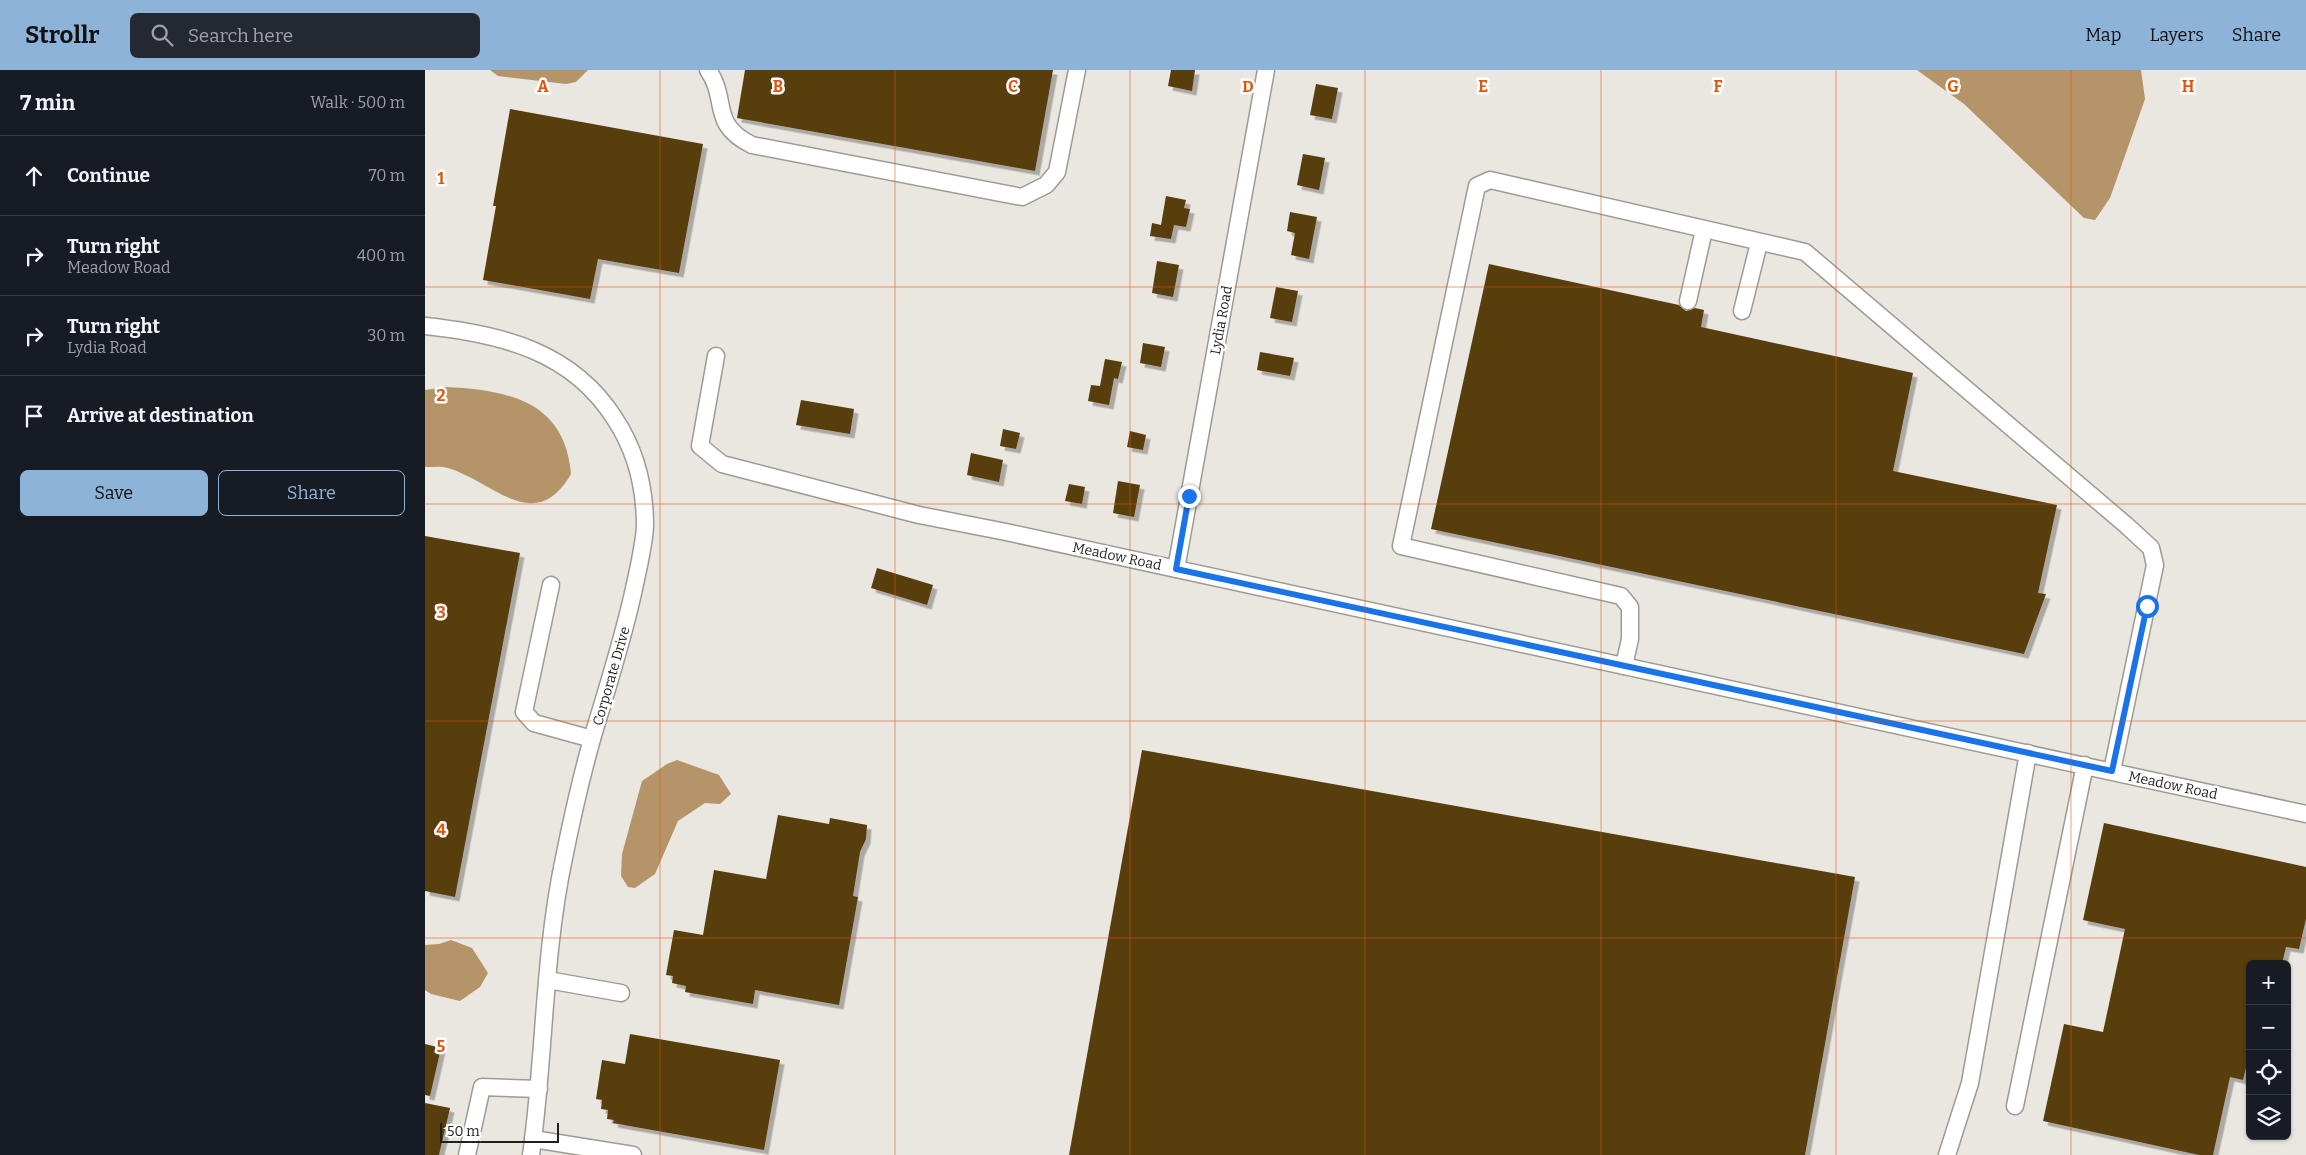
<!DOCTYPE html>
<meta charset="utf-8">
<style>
:root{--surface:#171b24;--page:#242831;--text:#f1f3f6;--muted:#9ea1a6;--line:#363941;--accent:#8eb3d8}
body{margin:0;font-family:Bitter,serif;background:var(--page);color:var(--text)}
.controls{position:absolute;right:15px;bottom:15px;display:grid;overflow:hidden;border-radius:8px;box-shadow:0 1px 4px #0004}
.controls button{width:45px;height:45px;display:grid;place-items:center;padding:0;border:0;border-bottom:1px solid var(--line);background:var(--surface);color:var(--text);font:25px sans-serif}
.scale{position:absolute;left:15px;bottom:12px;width:119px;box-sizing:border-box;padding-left:5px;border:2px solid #211f1d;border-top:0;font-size:14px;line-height:18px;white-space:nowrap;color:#211f1d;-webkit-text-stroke:4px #fff;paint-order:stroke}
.stop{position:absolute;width:15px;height:15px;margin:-11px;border:4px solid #1a73e8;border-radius:50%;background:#fff}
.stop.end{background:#1a73e8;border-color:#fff;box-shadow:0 1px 5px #0008}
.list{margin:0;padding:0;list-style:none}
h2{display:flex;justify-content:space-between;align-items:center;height:65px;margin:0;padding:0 20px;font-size:21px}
h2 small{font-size:16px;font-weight:400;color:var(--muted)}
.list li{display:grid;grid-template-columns:32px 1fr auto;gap:15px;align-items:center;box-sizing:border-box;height:80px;padding:0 20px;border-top:1px solid var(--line)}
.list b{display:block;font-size:19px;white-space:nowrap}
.list p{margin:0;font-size:16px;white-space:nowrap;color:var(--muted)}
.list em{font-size:16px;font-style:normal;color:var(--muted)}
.actions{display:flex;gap:10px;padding:15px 20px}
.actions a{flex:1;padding:11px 0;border:1px solid var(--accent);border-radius:8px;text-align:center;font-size:18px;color:var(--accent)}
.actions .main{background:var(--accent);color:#111}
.icon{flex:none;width:28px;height:28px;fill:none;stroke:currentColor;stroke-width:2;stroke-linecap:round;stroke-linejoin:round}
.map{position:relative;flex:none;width:1881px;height:1085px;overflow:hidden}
header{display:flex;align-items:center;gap:30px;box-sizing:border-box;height:70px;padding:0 25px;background:var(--accent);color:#111}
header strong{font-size:24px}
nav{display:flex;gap:28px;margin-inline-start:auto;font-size:18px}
.search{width:350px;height:45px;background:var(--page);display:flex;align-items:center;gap:12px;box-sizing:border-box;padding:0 18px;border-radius:8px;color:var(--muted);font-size:19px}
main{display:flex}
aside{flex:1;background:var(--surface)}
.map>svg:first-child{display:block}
</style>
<header>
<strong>Strollr</strong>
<div class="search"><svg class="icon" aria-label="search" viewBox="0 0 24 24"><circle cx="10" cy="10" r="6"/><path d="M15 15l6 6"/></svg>Search here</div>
<nav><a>Map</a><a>Layers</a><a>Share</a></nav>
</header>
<main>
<aside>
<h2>7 min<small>Walk · 500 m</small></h2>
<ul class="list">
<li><svg class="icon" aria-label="ahead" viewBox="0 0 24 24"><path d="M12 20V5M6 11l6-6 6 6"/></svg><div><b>Continue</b></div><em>70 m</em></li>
<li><svg class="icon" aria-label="right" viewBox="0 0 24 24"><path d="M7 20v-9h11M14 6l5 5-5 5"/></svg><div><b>Turn right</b><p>Meadow Road</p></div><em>400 m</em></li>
<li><svg class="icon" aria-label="right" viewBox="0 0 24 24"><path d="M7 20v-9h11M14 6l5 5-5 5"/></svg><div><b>Turn right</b><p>Lydia Road</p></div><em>30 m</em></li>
<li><svg class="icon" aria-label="arrive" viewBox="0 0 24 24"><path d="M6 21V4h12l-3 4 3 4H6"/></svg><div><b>Arrive at destination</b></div></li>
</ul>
<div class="actions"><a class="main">Save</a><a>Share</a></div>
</aside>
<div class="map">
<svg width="1881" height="1085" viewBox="0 0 1881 1085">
<defs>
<filter id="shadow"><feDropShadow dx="4.5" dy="4.5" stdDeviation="0" flood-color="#0004"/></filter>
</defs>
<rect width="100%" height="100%" fill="#eae6e0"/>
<g fill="#b69469">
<path d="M65 0H163L151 12 141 14 73 6Z"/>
<path d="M1492 0H1716L1720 29 1685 128 1670 150 1659 148 1539 34Z"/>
<path d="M21 317C83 320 140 331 146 404 110 466 69 412 23 398 16 396 7 397 0 397V320Z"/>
<path d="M252 690 294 705 306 724 295 734 280 733 253 751 230 804 210 818 203 817 196 806 197 784 217 711 242 694Z"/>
<path d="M26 870 47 878 63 903 55 917 35 931 6 924 0 920V875L14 874Z"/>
</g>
<g fill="#593c0f" filter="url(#shadow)">
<path d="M320 0H628L610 101 312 48Z"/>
<path d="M746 0H770L767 21 743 16Z"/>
<path d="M891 14 913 18 907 49 885 45Z"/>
<path d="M85 39 278 74 254 203 173 189 165 229 58 210 71 136H68Z"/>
<path d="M878 84 900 88 894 120 872 115Z"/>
<path d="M741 126 761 130 759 138 765 139 761 157 749 155 746 169 725 166 727 153 736 155Z"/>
<path d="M865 142 892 147 884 189 866 185 870 163 862 161Z"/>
<path d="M732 191 754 195 748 227 727 223Z"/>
<path d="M1064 194 1254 235 1261 241 1270 238 1279 240 1276 257 1488 303 1468 401 1632 435 1613 523 1621 524 1599 584 1006 459Z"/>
<path d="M851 217 873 221 867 252 845 248Z"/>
<path d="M718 273 740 277 736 297 715 293Z"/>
<path d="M835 282 869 288 865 306 832 300Z"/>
<path d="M680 289 697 292 693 309 689 308 684 335 663 331 666 315 675 316Z"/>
<path d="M376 330 429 339 425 364 371 355Z"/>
<path d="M578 359 595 363 591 379 575 376Z"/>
<path d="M705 361 721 365 718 380 702 377Z"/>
<path d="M546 383 578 390 574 412 542 405Z"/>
<path d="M693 411 715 415 709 447 688 443Z"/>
<path d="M644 414 660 417 657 434 640 431Z"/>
<path d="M0 466 95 483 30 827 0 821Z"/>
<path d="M452 498 508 515 502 535 446 518Z"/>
<path d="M717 680 1430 807 1380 1085H644Z"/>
<path d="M353 745 404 754 405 748 442 755 441 769 435 782 428 826 433 827 414 935 330 920 328 934 260 922 261 916 247 913 248 906 241 905 249 860 278 865 289 800 341 809Z"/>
<path d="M1679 753 1881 797V849L1874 879 1861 877 1857 894H1825V981L1818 1010 1805 1007 1788 1085H1774L1618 1051 1639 954 1678 962 1700 859 1658 850Z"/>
<path d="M205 964 355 990 339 1080 188 1053 189 1050 182 1049 183 1040 176 1039 177 1030 171 1029 177 990 200 994Z"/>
<path d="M0 974 16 978 5 1026 0 1025Z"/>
<path d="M0 1033 25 1038 14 1085H0Z"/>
</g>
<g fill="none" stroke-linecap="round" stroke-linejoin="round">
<g stroke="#9e9a94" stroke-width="19">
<g id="minor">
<path d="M283 0C304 30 284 54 327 75L597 127 621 115 632 102 652 0"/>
<path d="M1263 231 1279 160"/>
<path d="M1317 241 1334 173"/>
<path d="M0 256C76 264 147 281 190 349 211 381 220 418 220 456 219 475 214 495 210 514 199 567 182 618 167 669 156 708 147 748 139 788 118 886 120 987 106 1085"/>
<path d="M291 286 275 376 297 394 494 445 581 462 1881 744"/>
<path d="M751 499 841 0"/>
<path d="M126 515 99 642 109 653 167 669"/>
<path d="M1199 596 1205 569V537L1196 526 976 476 1052 116 1065 110 1380 182 1701 455 1726 478 1730 495 1687 701"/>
<path d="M123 910 196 923"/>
<path d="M1590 1036 1660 695"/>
<path d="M108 1069 208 1085"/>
<path d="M42 1085 57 1017 114 1019"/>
<path d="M1522 1085 1545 1013 1603 683"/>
</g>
</g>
<use href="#minor" stroke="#fff" stroke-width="16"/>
</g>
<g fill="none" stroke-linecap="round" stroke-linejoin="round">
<path stroke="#1a73e8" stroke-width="6" d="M764 426 751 499 1687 701 1722 536"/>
</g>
<path fill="none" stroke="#de560d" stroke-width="1" stroke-opacity="0.55" d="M235 0V1085M470 0V1085M705 0V1085M940 0V1085M1176 0V1085M1411 0V1085M1646 0V1085M0 217H1881M0 434H1881M0 651H1881M0 868H1881"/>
<g text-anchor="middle" stroke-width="5" stroke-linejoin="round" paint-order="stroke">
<g font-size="14" fill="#211f1d" stroke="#fff">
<text transform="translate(796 250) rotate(-80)" y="5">Lydia Road</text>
<text transform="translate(692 486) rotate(12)" y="5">Meadow Road</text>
<text transform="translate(186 606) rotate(-74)" y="5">Corporate Drive</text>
<text transform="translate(1748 715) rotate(12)" y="5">Meadow Road</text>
</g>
</g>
<g font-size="16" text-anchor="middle" font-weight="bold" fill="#de560d" stroke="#fff" stroke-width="5" stroke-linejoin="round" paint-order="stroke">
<text x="118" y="22">A</text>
<text x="353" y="22">B</text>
<text x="588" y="22">C</text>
<text x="823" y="22">D</text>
<text x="1058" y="22">E</text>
<text x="1293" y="22">F</text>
<text x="1528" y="22">G</text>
<text x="1763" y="22">H</text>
<text x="16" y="114">1</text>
<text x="16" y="331">2</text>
<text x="16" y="548">3</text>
<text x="16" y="765">4</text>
<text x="16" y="982">5</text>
</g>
</svg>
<div class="controls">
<button>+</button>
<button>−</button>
<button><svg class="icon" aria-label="locate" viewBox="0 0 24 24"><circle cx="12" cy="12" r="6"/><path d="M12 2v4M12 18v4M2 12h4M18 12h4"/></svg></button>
<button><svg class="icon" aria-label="layers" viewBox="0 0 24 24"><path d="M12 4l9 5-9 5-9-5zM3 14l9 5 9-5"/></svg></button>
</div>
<div class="scale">50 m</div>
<div class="stop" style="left:1722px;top:536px"></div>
<div class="stop end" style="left:764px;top:426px"></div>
</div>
</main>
